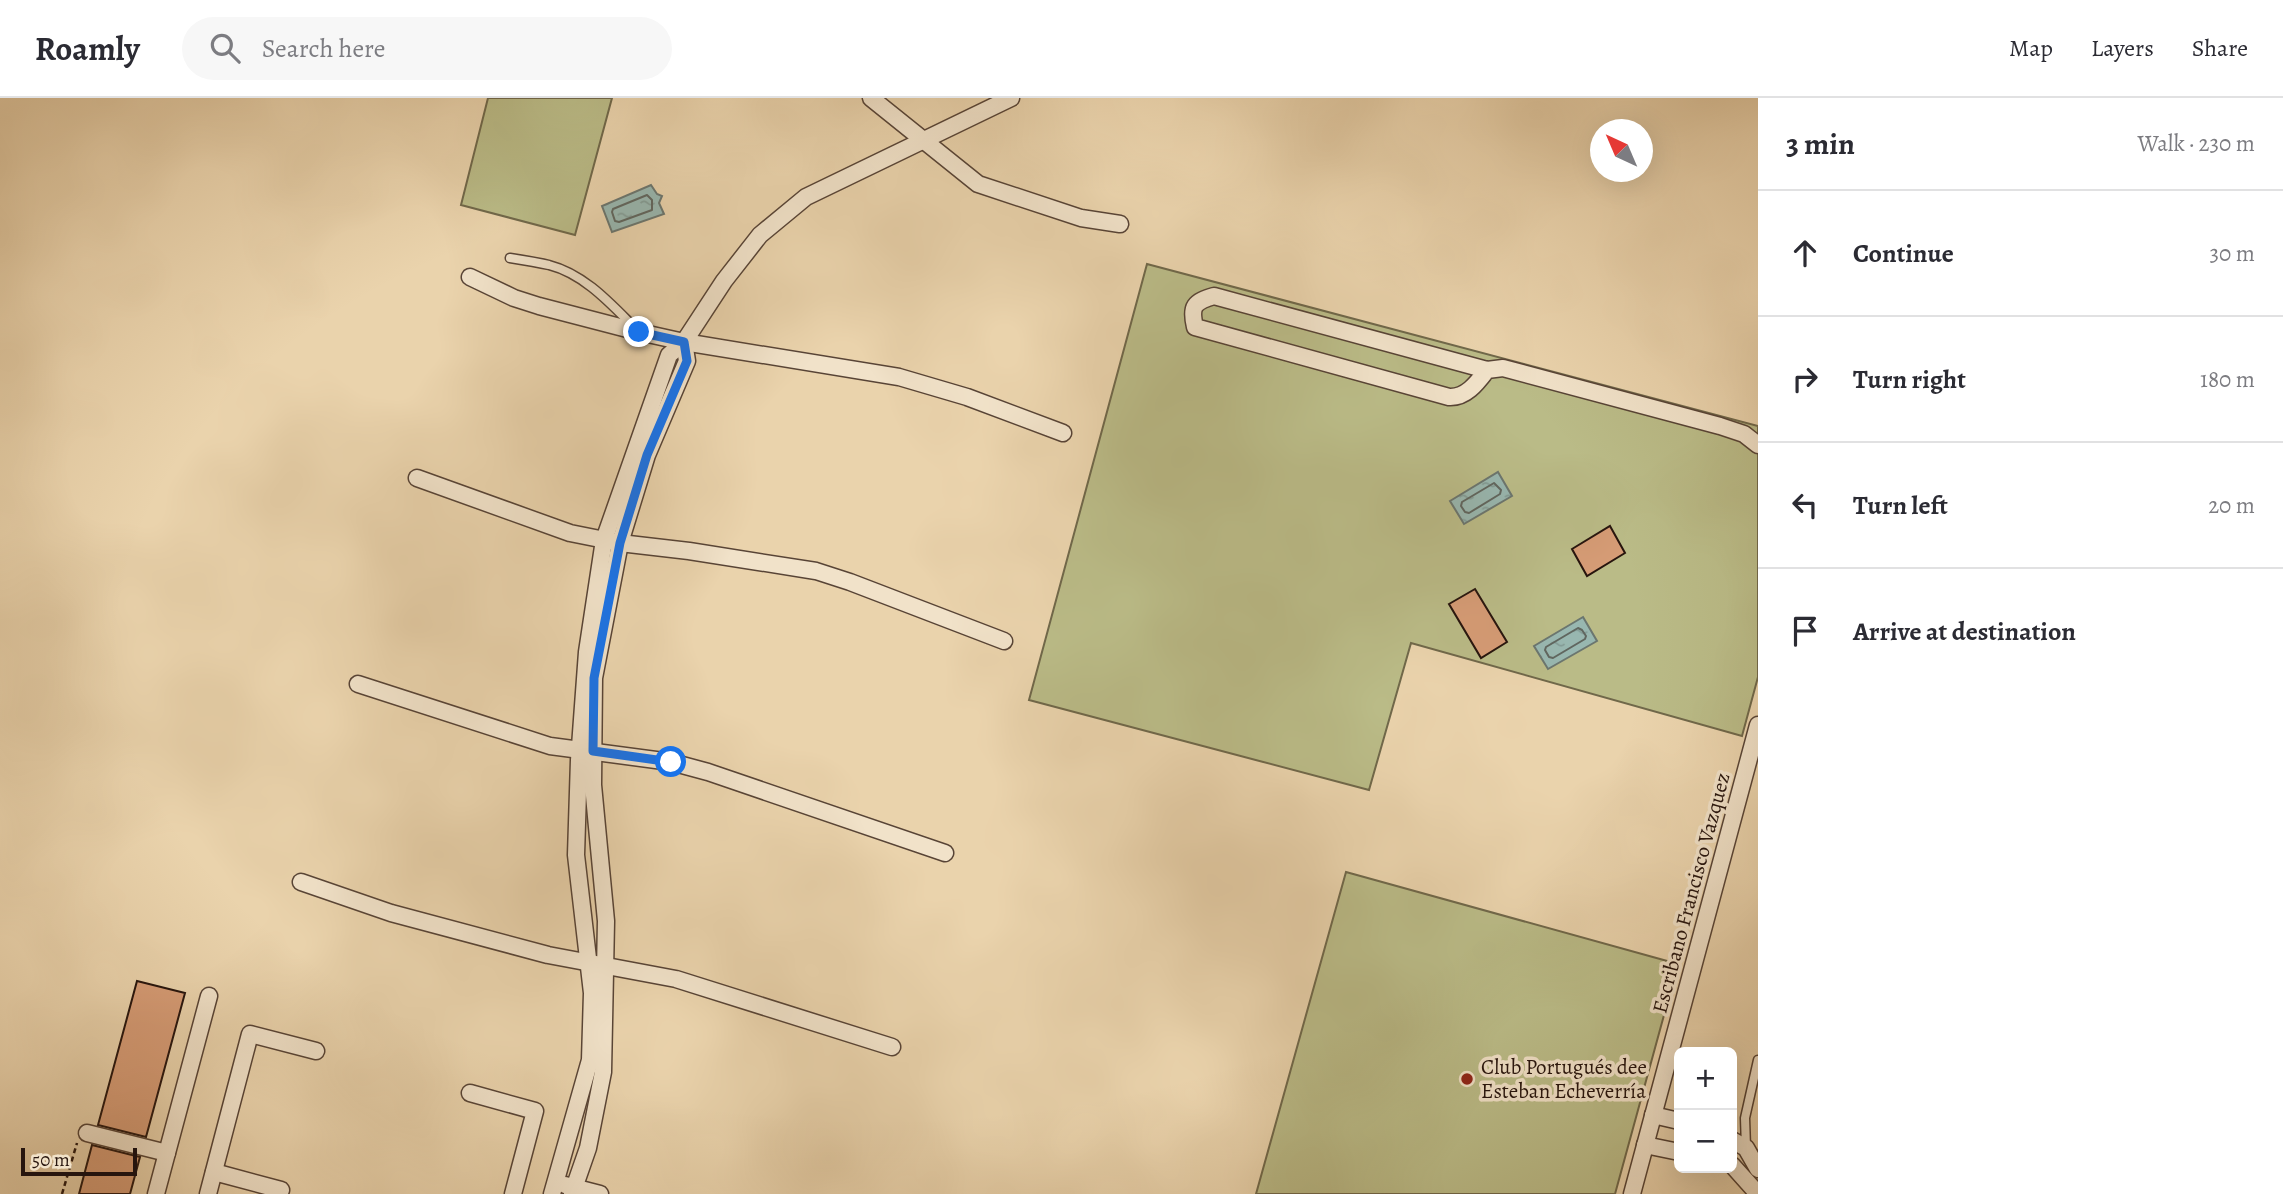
<!DOCTYPE html>
<meta charset="utf-8">
<style>
:root{--surface:#fff;--page:#f7f7f7;--text:#2b2b33;--muted:#7c7c81;--line:#e1e1e2}
body{margin:0;font-family:Alegreya,serif;background:var(--page);color:var(--text)}
.controls{position:absolute;right:21px;bottom:21px;display:grid;overflow:hidden;border-radius:10px;box-shadow:0 7px 28px #0002}
.controls button{width:63px;height:63px;display:grid;place-items:center;padding:0;border:0;border-bottom:2px solid var(--line);background:var(--surface);color:var(--text);font:35px sans-serif}
.compass{position:absolute;left:1590px;top:21px;width:63px;height:63px;border-radius:50%;background:var(--surface);box-shadow:0 7px 28px #0002;rotate:316deg}
.scale{position:absolute;left:21px;bottom:18px;width:116px;box-sizing:border-box;padding-left:7px;border:4px solid #27150e;border-top:0;font-size:19px;line-height:24px;white-space:nowrap;color:#27150e;-webkit-text-stroke:5px #f1e2c9;paint-order:stroke}
.stop{position:absolute;width:21px;height:21px;margin:-16px;border:5px solid #1a73e8;border-radius:50%;background:#fff}
.stop.end{background:#1a73e8;border-color:#fff;box-shadow:0 2px 7px #0008}
.list{margin:0;padding:0;list-style:none}
h2{display:flex;justify-content:space-between;align-items:center;height:91px;margin:0;padding:0 28px;font-size:30px}
h2 small{font-size:23px;font-weight:400;color:var(--muted)}
.list li{display:grid;grid-template-columns:46px 1fr auto;gap:21px;align-items:center;box-sizing:border-box;height:126px;padding:0 28px;border-top:2px solid var(--line)}
.list b{display:block;font-size:26px;white-space:nowrap}
.list em{font-size:23px;font-style:normal;color:var(--muted)}
.icon{flex:none;width:38px;height:38px;fill:none;stroke:currentColor;stroke-width:2;stroke-linecap:round;stroke-linejoin:round}
.map{position:relative;flex:none;width:1758px;height:1096px;overflow:hidden}
header{display:flex;align-items:center;gap:42px;box-sizing:border-box;height:98px;padding:0 35px;background:var(--surface);border-bottom:2px solid var(--line)}
header strong{font-size:33px}
nav{display:flex;gap:38px;margin-inline-start:auto;font-size:24px}
.search{width:490px;height:63px;background:var(--page);display:flex;align-items:center;gap:18px;box-sizing:border-box;padding:0 24px;border-radius:38px;color:var(--muted);font-size:26px}
main{display:flex}
aside{flex:1;background:var(--surface)}
.map>svg:first-child{display:block}
</style>
<header>
<strong>Roamly</strong>
<div class="search"><svg class="icon" aria-label="search" viewBox="0 0 24 24"><circle cx="10" cy="10" r="6"/><path d="M15 15l6 6"/></svg>Search here</div>
<nav><a>Map</a><a>Layers</a><a>Share</a></nav>
</header>
<main>
<div class="map">
<svg width="1758" height="1096" viewBox="0 0 1758 1096">
<defs>
<pattern id="water-ripples" width="26" height="14" patternUnits="userSpaceOnUse" patternTransform="scale(1.75)"><rect width="26" height="14" fill="#98b7b0"/><path d="M2 4q2-2 4 0t4 0M15 11q2-2 4 0t4 0" fill="none" stroke="#839c96"/></pattern>
</defs>
<rect width="100%" height="100%" fill="#ead3ac"/>
<filter id="stains"><feTurbulence type="fractalNoise" baseFrequency=".00286" numOctaves="4"/><feColorMatrix values="0 0 0 0 .2 0 0 0 0 .09 0 0 0 0 .02 0 0 0 .5 -.17"/></filter>
<radialGradient id="worn" r=".72"><stop offset=".6" stop-color="#630" stop-opacity="0"/><stop offset="1" stop-color="#630" stop-opacity=".3"/></radialGradient>
<g fill="#babb87" stroke="#70684a" stroke-width="2">
<path d="M488 0H612L575 137 461 107Z"/>
<path d="M1147 166 1758 328V579L1742 638 1411 545 1369 692 1029 602Z"/>
<path d="M1346 774 1678 866 1615 1096H1256Z"/>
</g>
<g fill="url(#water-ripples)" stroke="#6b766f" stroke-width="2">
<path d="M651 87 657 96 662 98 659 105 664 116 612 134 602 108Z"/>
<path d="M1498 374 1512 398 1464 426 1450 403Z"/>
<path d="M1583 519 1597 543 1548 571 1534 548Z"/>
</g>
<g fill="none" stroke-linecap="round" stroke-linejoin="round">
<g stroke="#60665f" stroke-width="2">
<path d="M647 97 652 102V112L619 124 615 123 612 114 613 111Z"/>
<path d="M1494 385 1501 392 1500 396 1469 415 1465 414 1461 408 1462 404Z"/>
<path d="M1578 530 1582 532 1586 538 1585 541 1553 560 1549 559 1545 552 1546 549Z"/>
</g>
</g>
<g fill="#d69c76" stroke="#27150e" stroke-width="2">
<path d="M1610 428 1625 455 1587 478 1572 451Z"/>
<path d="M1475 491 1507 544 1481 560 1449 506Z"/>
<path d="M137 883 185 895 146 1039 98 1027Z"/>
<path d="M92 1047 140 1059 130 1096H79Z"/>
</g>
<g fill="none" stroke-linecap="round" stroke-linejoin="round">
<g stroke="#584436" stroke-width="11">
<g id="service">
<path d="M510 160C523 162 536 164 549 167 584 176 610 205 634 229"/>
<path d="M1746 1050 1745 1020 1758 962"/>
</g>
</g>
<g stroke="#584436" stroke-width="19">
<g id="minor">
<path d="M871 0 978 86 1081 120 1120 126"/>
<path d="M470 179 514 200 539 208 639 234 684 244 899 279 967 299 1063 335"/>
<path d="M1487 272 1214 198C1194 204 1190 208 1195 229L1449 299C1466 300 1477 285 1487 272L1503 270 1720 328 1744 336 1758 347"/>
<path d="M417 380 570 435 620 445 689 453 816 473 850 484 1004 543"/>
<path d="M358 586 550 648 671 664 708 674 945 755"/>
<path d="M301 784 391 815 548 857 676 881 892 949"/>
<path d="M470 995 535 1013 513 1096"/>
<path d="M1653 1017 1679 1023"/>
<path d="M87 1035 167 1055"/>
<path d="M1732 1042 1746 1050 1758 1071"/>
<path d="M1645 1047 1679 1054"/>
<path d="M1732 1067 1758 1096"/>
<path d="M214 1074 281 1092"/>
<path d="M565 1087 600 1096"/>
<path d="M156 1096 209 898"/>
<path d="M208 1096 250 936 316 953"/>
<path d="M552 1096 590 962 592 895 576 757 579 662 587 554 604 442 669 257 684 244 724 183 760 137 806 99 1011 0"/>
<path d="M572 1096 588 1050 603 974 606 823 593 687 594 580 620 445 647 357 687 263 684 244"/>
<path d="M1632 1096 1758 627"/>
</g>
</g>
<path stroke="#27150e" stroke-width="2.5" stroke-dasharray="5 3.5" stroke-linecap="butt" d="M62 1096 77 1045"/>
<use href="#service" stroke="#f1e2c9" stroke-width="8"/>
<use href="#minor" stroke="#f1e2c9" stroke-width="16"/>
</g>
<g fill="none" stroke-linecap="round" stroke-linejoin="round">
<path stroke="#1a73e8" stroke-width="9" d="M639 234 684 244 687 263 647 357 620 445 594 580 593 653 671 664"/>
</g>
<circle fill="#8f2418" stroke="#f1e2c9" stroke-width="2.5" cx="1467" cy="981" r="7"/>
<g text-anchor="middle" stroke-width="7" stroke-linejoin="round" paint-order="stroke">
<g font-size="21" fill="#27150e" stroke="#f1e2c9">
<text transform="translate(1691 795) rotate(-75)" y="7">Escribano Francisco Vazquez</text>
</g>
<g font-size="21" fill="#27150e" stroke="#f1e2c9" text-anchor="start">
<text x="1481" y="976">Club Portugués dee<tspan x="1481" dy="24">Esteban Echeverría</tspan></text>
</g>
</g>
<rect width="100%" height="100%" filter="url(#stains)"/>
<rect width="100%" height="100%" fill="url(#worn)"/>
</svg>
<div class="controls">
<button>+</button>
<button>−</button>
</div>
<svg class="compass" viewBox="-18 -18 36 36"><path d="M0-13l5 13h-10z" fill="#e53935"/><path d="M0 13l5-13h-10z" fill="#7c7c81"/></svg>
<div class="scale">50 m</div>
<div class="stop" style="left:671px;top:664px"></div>
<div class="stop end" style="left:639px;top:234px"></div>
</div>
<aside>
<h2>3 min<small>Walk · 230 m</small></h2>
<ul class="list">
<li><svg class="icon" aria-label="ahead" viewBox="0 0 24 24"><path d="M12 20V5M6 11l6-6 6 6"/></svg><div><b>Continue</b></div><em>30 m</em></li>
<li><svg class="icon" aria-label="right" viewBox="0 0 24 24"><path d="M7 20v-9h11M14 6l5 5-5 5"/></svg><div><b>Turn right</b></div><em>180 m</em></li>
<li><svg class="icon" aria-label="left" viewBox="0 0 24 24"><path d="M17 20v-9H6M10 6l-5 5 5 5"/></svg><div><b>Turn left</b></div><em>20 m</em></li>
<li><svg class="icon" aria-label="arrive" viewBox="0 0 24 24"><path d="M6 21V4h12l-3 4 3 4H6"/></svg><div><b>Arrive at destination</b></div></li>
</ul>
</aside>
</main>
